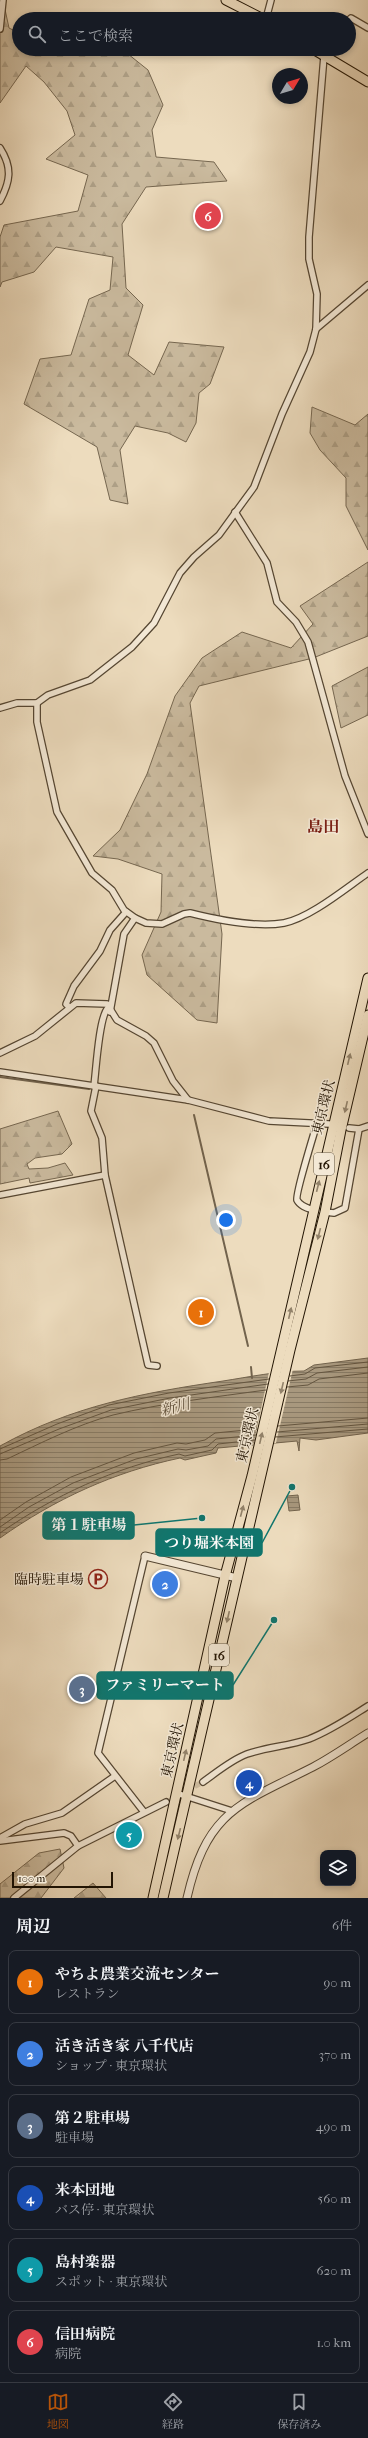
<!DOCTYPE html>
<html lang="ja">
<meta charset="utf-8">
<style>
:root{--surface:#171b24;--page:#20242c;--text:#f1f3f6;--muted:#9ea1a6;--line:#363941;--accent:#b45309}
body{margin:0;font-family:"IM FELL French Canon","Noto Serif JP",serif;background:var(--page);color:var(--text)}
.controls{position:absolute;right:12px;bottom:12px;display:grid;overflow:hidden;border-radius:8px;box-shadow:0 2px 6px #0003}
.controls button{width:36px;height:36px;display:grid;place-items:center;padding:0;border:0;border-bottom:1px solid var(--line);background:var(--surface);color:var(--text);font:20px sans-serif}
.compass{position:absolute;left:272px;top:68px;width:36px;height:36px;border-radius:50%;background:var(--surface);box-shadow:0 2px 6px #0003;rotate:52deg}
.scale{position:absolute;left:12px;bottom:10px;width:101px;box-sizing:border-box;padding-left:4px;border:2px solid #221403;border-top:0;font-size:11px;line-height:14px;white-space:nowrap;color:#221403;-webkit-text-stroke:3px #f3e8d5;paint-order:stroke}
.you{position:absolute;left:226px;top:1220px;width:14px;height:14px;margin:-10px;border:3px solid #fff;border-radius:50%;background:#1a73e8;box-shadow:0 0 0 6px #1a73e833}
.badge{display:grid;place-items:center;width:26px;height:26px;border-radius:50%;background:var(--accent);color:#fff;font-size:13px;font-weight:700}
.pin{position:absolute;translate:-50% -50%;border:2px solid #fff;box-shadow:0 1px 4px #0006}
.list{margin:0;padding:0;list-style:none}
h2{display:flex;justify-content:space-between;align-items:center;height:52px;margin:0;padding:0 16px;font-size:17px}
h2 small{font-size:13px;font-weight:400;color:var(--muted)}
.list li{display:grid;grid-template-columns:26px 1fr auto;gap:12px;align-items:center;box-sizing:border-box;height:64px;margin:0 8px 8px;padding:0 8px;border:1px solid var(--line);border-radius:8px}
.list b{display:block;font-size:15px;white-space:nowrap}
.list p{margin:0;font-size:13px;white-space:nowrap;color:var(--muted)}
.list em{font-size:13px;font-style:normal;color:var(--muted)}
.icon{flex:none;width:22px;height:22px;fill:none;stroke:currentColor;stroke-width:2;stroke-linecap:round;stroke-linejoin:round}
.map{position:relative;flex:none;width:368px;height:1898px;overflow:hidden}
.search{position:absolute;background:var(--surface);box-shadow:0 2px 6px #0003;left:12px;right:12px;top:12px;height:44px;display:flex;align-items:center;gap:10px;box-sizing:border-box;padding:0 14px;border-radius:22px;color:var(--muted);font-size:15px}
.sheet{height:484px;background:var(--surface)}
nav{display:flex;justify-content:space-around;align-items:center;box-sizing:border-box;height:56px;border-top:1px solid var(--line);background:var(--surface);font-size:11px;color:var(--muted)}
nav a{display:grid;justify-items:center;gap:2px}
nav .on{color:var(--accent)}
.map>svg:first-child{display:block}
</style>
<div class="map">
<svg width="368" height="1898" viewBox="0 0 368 1898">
<defs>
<pattern id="forest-firs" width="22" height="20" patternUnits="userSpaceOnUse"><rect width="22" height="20" fill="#caba9e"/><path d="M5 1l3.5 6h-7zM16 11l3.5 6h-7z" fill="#ad9f86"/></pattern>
<pattern id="water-rules" width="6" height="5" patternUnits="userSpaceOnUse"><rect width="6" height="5" fill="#a8987e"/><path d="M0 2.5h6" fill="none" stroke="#887b65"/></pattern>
</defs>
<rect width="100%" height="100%" fill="#eddcbe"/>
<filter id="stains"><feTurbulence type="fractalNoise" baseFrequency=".005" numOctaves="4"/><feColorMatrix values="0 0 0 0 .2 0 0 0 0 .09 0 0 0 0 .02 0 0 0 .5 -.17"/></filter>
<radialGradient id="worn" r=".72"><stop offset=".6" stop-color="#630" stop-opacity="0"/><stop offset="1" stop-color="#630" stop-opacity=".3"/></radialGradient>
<g fill="url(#forest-firs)" stroke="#766750">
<path d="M0 0H3L9 28 19 33V49H77L81 52 128 54 148 70 163 105 152 130 156 157 214 162 227 181 146 187 122 224 126 288 143 305 128 355 154 375 169 342 224 347 210 384 199 393 196 423 186 442 168 433 135 426 120 450 128 504 110 500 97 447 24 404 40 359 71 355 89 299 110 290 113 257 56 247 34 272 2 282 0 287V237L4 225 78 211 88 175 46 159 75 135 67 111 44 82 26 66 0 103Z"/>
<path d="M312 407 355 425 368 414V550L346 506V478L320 450 310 433Z"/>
<path d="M368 562V636L313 658 199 686 190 703 222 934 217 1023 197 1020 147 975 142 955 161 912 162 874 118 859 93 856 120 830 147 774 175 696 202 658 242 632 291 648 313 624 300 606Z"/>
<path d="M368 667V715L341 728 332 686Z"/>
<path d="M58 1111 72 1144 62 1154 35 1158 27 1164 29 1169 48 1168 65 1163 73 1175 30 1183 29 1178 0 1184V1129Z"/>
<path d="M60 1849 64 1868 41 1898H0V1884L39 1853Z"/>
<path d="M93 1883 106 1898H74Z"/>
</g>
<g fill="url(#water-rules)" stroke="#72634d">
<path d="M368 1358V1433L316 1440 300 1438 299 1451 297 1441 243 1446V1461L240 1446 218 1448 216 1453 185 1460 180 1458C114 1472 55 1499 0 1538V1446C72 1406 142 1393 223 1381 249 1377 277 1371 304 1371L314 1365Z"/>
<path d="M298 1495 300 1510 289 1511 287 1496Z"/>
</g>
<path fill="#eddcbe" d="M293 1369 276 1443 253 1446 269 1372Z"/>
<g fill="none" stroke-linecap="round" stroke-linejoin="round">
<g stroke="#655640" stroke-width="1">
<path d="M290 1376 305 1374 315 1368 368 1362"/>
<path d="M288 1381 306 1379 317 1373 368 1367"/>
<path d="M287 1387 308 1385 319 1379 368 1373"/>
<path d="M278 1426 368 1418"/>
<path d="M277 1432 368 1424"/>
<path d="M275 1437 368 1429"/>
<path d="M0 1449 57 1424 109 1405 169 1393 269 1379"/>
<path d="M0 1454 59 1429 111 1410 170 1398 268 1384"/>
<path d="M0 1460 7 1459C41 1443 76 1425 113 1415 163 1403 215 1397 266 1390"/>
<path d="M0 1520 26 1502 71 1477 134 1453 177 1443 186 1444 205 1440 215 1433 257 1429"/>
<path d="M0 1527 29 1507 73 1483 136 1459 178 1449 186 1450 208 1446 216 1439 256 1435"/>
<path d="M0 1533C55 1495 114 1468 179 1454L185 1456 212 1450 218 1444 255 1440"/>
</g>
<g stroke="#72634d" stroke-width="2">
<path d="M0 1077 89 1089"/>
<path d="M194 1115 248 1346"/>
<path d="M251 1367 252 1378"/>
</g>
<path stroke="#cfbea2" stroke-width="5.5" stroke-dasharray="5.5 3" stroke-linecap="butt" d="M187 1790 203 1782"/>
<g stroke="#554632" stroke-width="8">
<g id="minor">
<path d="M266 19 271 0"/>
<path d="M349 20 351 18 368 28"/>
<path d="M0 29 3 0"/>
<path d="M0 148C13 168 10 182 0 201"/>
<path d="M316 329 368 285"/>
<path d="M235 512 267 563 277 602 296 622 308 642 345 776 368 834"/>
<path d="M37 703V722L57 812 92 873 112 890 124 910 135 918 146 923 162 924 184 914 190 913C218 920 256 928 284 923 310 918 346 888 368 873"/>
<path d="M0 708 17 703H37L48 695 90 680 132 647 154 623 180 573 194 557 219 535 254 487 282 414 310 352 316 329 317 294 309 259V237L324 56 329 49"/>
<path d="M69 1007 66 1004 74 986 100 951 110 930 126 912"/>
<path d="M110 1012 124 934 135 918"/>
<path d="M0 1053 35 1036 76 1003 107 1004 117 1020 146 1036 154 1043 173 1081 188 1100"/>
<path d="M0 1072 188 1100 269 1121 329 1124"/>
<path d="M94 1086C96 1071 99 1016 108 1008"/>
<path d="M96 1086 91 1111 102 1138 105 1175 148 1365 157 1366"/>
<path d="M349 1128 359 1129 368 1126"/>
<path d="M0 1195 105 1175"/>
<path d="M313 1210C307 1208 300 1206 297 1200 295 1194 314 1134 317 1123"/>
<path d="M325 1212 334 1213 345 1208 359 1129"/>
<path d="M203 1782C217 1772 231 1760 247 1754 267 1747 289 1746 309 1739 330 1731 349 1718 368 1706"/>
<path d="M176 1793 232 1811"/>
<path d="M144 1812 98 1753 145 1556"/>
<path d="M0 1838 25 1824 62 1813 115 1776"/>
<path d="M0 1841 64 1833 71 1836 78 1846"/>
<path d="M14 1898 78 1846 166 1802"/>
</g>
</g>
<g stroke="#554632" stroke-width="9">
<g id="tertiary">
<path d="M145 1556 237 1578"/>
<path d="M187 1898C207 1810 240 1804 313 1767 332 1757 350 1744 368 1733"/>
</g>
</g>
<g stroke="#221403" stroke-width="11">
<g id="primary">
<path d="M226 0 263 19"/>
<path d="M313 49 368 82"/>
</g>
</g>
<g stroke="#221403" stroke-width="11">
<g id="trunk">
<path d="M153 1898 225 1576 252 1476 368 978"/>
<path d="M163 1898 290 1350 325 1212 341 1130 368 1015"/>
</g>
</g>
<use href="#minor" stroke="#f3e8d5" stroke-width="5.5"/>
<use href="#tertiary" stroke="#f3e8d5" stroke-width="7"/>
<use href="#primary" stroke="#eddcbe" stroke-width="9"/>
<use href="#trunk" stroke="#eddcbe" stroke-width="9"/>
</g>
<defs><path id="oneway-solid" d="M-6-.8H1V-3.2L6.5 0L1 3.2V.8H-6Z"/></defs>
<g fill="#92826a">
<use href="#oneway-solid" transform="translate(349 1059) rotate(-77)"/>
<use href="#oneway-solid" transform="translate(346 1107) rotate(103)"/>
<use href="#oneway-solid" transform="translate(318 1186) rotate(-76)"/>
<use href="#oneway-solid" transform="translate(319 1234) rotate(104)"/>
<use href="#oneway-solid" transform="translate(290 1313) rotate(-77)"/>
<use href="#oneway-solid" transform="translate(282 1388) rotate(103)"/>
<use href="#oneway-solid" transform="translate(261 1438) rotate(-77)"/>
<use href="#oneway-solid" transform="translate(242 1511) rotate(-75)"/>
<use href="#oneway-solid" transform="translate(228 1617) rotate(103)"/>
<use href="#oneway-solid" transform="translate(185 1755) rotate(-77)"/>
<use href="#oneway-solid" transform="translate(179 1834) rotate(104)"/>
</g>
<defs>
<g id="parking-ring" transform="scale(1)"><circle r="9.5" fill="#f3e8d5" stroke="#8f2418" stroke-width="1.5"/><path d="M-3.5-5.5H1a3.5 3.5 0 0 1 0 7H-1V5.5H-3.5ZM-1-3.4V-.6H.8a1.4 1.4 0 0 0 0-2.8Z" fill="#8f2418"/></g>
</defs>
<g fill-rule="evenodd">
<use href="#parking-ring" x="98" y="1579"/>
</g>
<g text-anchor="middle" stroke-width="3" stroke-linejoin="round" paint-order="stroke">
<g fill="#f3e8d5" stroke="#615442" stroke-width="1">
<rect x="314" y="1153" width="20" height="22" rx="3"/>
<rect x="209" y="1644" width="20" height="22" rx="3"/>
</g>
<g font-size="13" font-weight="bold" fill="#221403">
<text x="324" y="1169">16</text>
<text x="219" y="1660">16</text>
</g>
<g font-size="14" fill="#221403" stroke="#f3e8d5">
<text transform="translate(323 1107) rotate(-76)" y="5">東京環状</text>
<text transform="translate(247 1435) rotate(-77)" y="5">東京環状</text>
<text transform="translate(172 1750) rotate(-77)" y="5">東京環状</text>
</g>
<g font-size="14" fill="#221403" stroke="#f3e8d5" text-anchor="end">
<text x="84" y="1584">臨時駐車場</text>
</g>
<g font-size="15" font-style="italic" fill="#5e4f3a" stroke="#f3e8d5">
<text transform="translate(175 1407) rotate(-14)" y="5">新川</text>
</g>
<g font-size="16" font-weight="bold" fill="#7a1f14" stroke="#f3e8d5">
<text x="323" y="832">島田</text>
</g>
</g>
<path fill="none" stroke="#0f766e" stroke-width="1.5" d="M202 1518L134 1525M292 1487L262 1543M274 1620L233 1685"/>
<g fill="#0f766e" stroke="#f3e8d5" stroke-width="1.5">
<circle cx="202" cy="1518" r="4"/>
<circle cx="292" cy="1487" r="4"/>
<circle cx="274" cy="1620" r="4"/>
</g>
<g fill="#0f766e" stroke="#0f766e" stroke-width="1.5">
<rect x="43" y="1512" width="91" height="27" rx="4"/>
<rect x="156" y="1529" width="106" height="27" rx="4"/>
<rect x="97" y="1672" width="136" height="27" rx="4"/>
</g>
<g font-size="15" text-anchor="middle" font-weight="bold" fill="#fff">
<text x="89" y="1530">第１駐車場</text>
<text x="209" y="1548">つり堀米本園</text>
<text x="165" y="1690">ファミリーマート</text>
</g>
<rect width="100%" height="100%" filter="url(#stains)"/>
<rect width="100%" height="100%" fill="url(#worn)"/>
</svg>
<div class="controls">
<button><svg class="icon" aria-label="layers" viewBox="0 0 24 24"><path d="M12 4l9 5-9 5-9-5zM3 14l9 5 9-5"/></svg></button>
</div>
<svg class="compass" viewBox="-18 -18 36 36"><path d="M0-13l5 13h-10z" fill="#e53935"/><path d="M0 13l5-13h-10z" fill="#9ea1a6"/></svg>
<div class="scale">100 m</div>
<div class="you"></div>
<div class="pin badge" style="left:201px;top:1312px;background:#e8710a">1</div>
<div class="pin badge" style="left:165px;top:1584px;background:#3f7fe0">2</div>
<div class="pin badge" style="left:82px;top:1689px;background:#5c6f8a">3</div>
<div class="pin badge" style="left:249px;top:1783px;background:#1a4fb4">4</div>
<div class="pin badge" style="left:129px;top:1835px;background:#0f9aa8">5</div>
<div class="pin badge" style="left:208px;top:216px;background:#e0444e">6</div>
<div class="search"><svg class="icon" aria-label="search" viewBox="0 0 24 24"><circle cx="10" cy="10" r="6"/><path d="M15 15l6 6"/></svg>ここで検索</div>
</div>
<section class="sheet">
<h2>周辺<small>6件</small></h2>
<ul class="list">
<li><span class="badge" style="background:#e8710a">1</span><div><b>やちよ農業交流センター</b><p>レストラン</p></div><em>90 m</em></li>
<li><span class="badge" style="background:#3f7fe0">2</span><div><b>活き活き家 八千代店</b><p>ショップ · 東京環状</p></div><em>370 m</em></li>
<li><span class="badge" style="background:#5c6f8a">3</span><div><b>第２駐車場</b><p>駐車場</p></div><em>490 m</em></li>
<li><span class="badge" style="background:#1a4fb4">4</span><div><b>米本団地</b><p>バス停 · 東京環状</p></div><em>560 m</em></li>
<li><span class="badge" style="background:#0f9aa8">5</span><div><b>島村楽器</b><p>スポット · 東京環状</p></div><em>620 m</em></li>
<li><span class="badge" style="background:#e0444e">6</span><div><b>信田病院</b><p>病院</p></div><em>1.0 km</em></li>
</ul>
</section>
<nav>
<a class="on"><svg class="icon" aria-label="map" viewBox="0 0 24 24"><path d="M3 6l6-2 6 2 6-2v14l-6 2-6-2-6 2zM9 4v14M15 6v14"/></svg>地図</a>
<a><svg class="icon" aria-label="directions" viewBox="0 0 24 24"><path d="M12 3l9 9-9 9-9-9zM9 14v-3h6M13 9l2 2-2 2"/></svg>経路</a>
<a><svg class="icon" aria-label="saved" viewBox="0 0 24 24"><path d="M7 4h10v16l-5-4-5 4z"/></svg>保存済み</a>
</nav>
